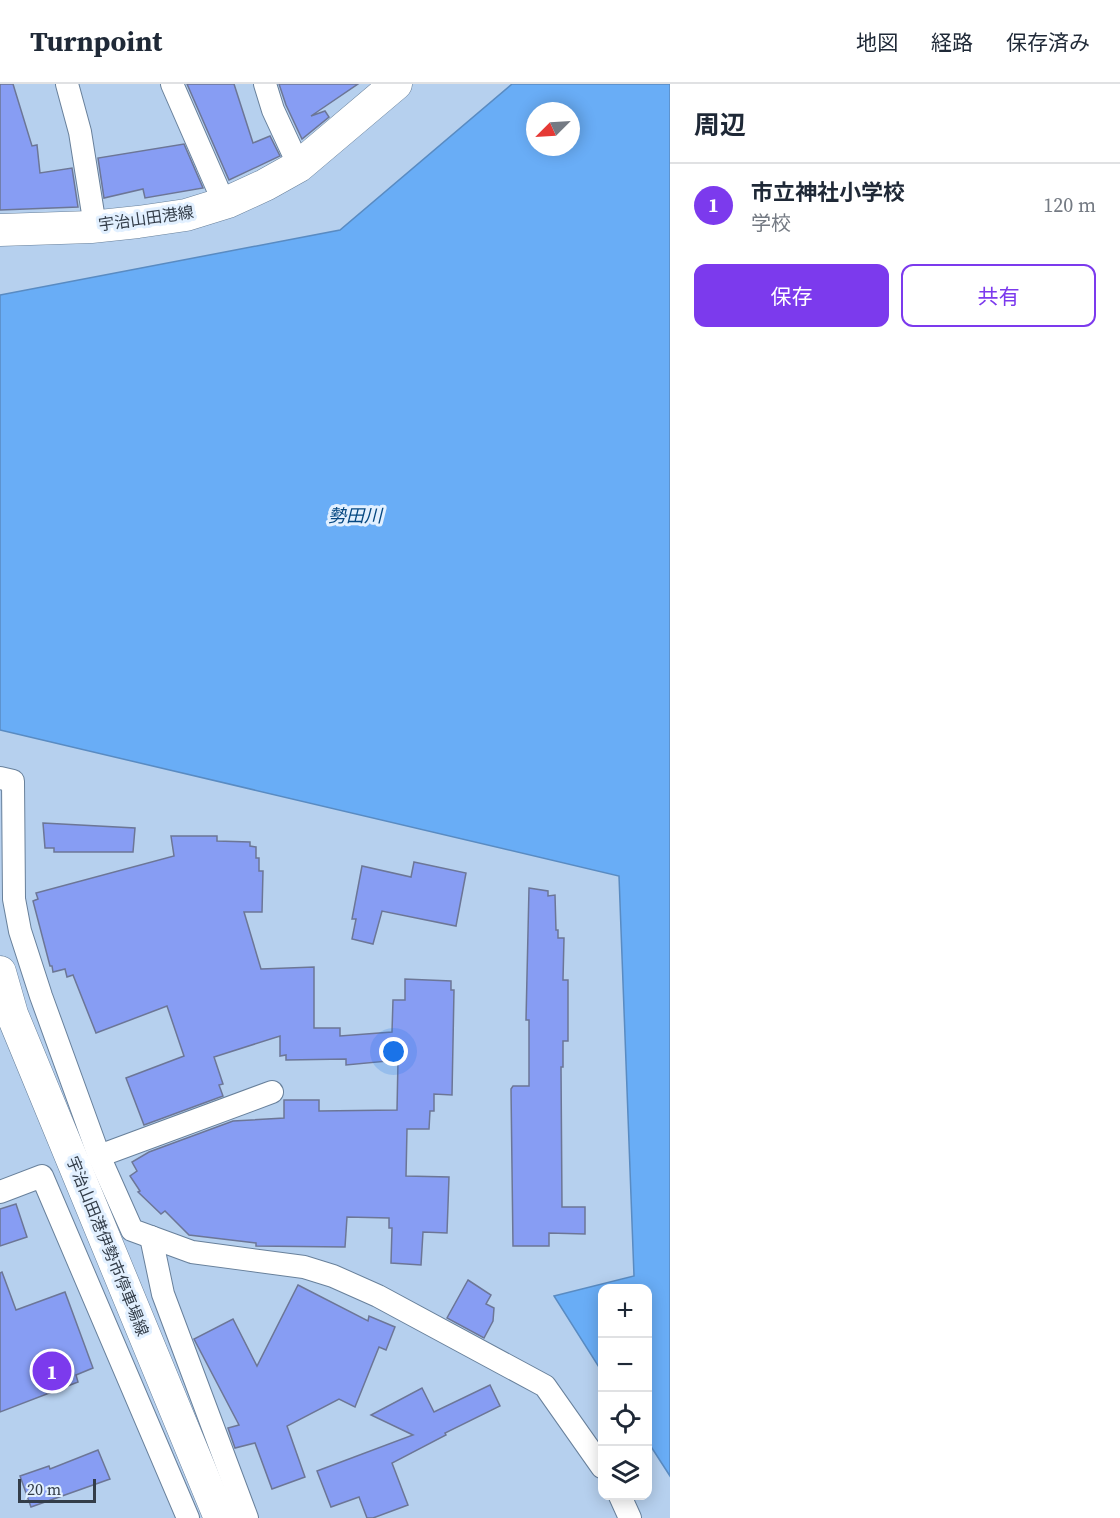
<!DOCTYPE html>
<html lang="ja">
<meta charset="utf-8">
<style>
:root{--surface:#fff;--page:#f2f2f3;--text:#1f2937;--muted:#747a83;--line:#e0e1e3;--accent:#7c3aed}
body{margin:0;font-family:"Source Serif 4","Noto Sans JP",serif;background:var(--page);color:var(--text)}
.controls{position:absolute;right:18px;bottom:18px;display:grid;overflow:hidden;border-radius:12px;box-shadow:0 3px 15px #0003}
.controls button{width:54px;height:54px;display:grid;place-items:center;padding:0;border:0;border-bottom:2px solid var(--line);background:var(--surface);color:var(--text);font:30px sans-serif}
.compass{position:absolute;left:526px;top:18px;width:54px;height:54px;border-radius:50%;background:var(--surface);box-shadow:0 3px 15px #0003;rotate:246deg}
.scale{position:absolute;left:18px;bottom:15px;width:78px;box-sizing:border-box;padding-left:6px;border:3px solid #333d49;border-top:0;font-size:16px;line-height:21px;white-space:nowrap;color:#333d49;-webkit-text-stroke:4px #e2f0ff;paint-order:stroke}
.you{position:absolute;left:394px;top:968px;width:21px;height:21px;margin:-15px;border:4px solid #fff;border-radius:50%;background:#1a73e8;box-shadow:0 0 0 9px #1a73e833}
.badge{display:grid;place-items:center;width:39px;height:39px;border-radius:50%;background:var(--accent);color:#fff;font-size:20px;font-weight:700}
.pin{position:absolute;translate:-50% -50%;border:3px solid #fff;box-shadow:0 2px 6px #0006}
.list{margin:0;padding:0;list-style:none}
h2{display:flex;justify-content:space-between;align-items:center;height:78px;margin:0;padding:0 24px;font-size:26px}
h2 small{font-size:20px;font-weight:400;color:var(--muted)}
.list li{display:grid;grid-template-columns:39px 1fr auto;gap:18px;align-items:center;box-sizing:border-box;height:84px;padding:0 24px;border-top:2px solid var(--line)}
.list b{display:block;font-size:22px;white-space:nowrap}
.list p{margin:0;font-size:20px;white-space:nowrap;color:var(--muted)}
.list em{font-size:20px;font-style:normal;color:var(--muted)}
.actions{display:flex;gap:12px;padding:18px 24px}
.actions a{flex:1;padding:14px 0;border:2px solid var(--accent);border-radius:12px;text-align:center;font-size:21px;color:var(--accent)}
.actions .main{background:var(--accent);color:#fff}
.icon{flex:none;width:33px;height:33px;fill:none;stroke:currentColor;stroke-width:2;stroke-linecap:round;stroke-linejoin:round}
.map{position:relative;flex:none;width:670px;height:1434px;overflow:hidden}
header{display:flex;align-items:center;gap:36px;box-sizing:border-box;height:84px;padding:0 30px;background:var(--surface);border-bottom:2px solid var(--line)}
header strong{font-size:28px}
nav{display:flex;gap:33px;margin-inline-start:auto;font-size:21px}
main{display:flex}
aside{flex:1;background:var(--surface)}
.map>svg:first-child{display:block}
</style>
<header>
<strong>Turnpoint</strong>
<nav><a>地図</a><a>経路</a><a>保存済み</a></nav>
</header>
<main>
<div class="map">
<svg width="670" height="1434" viewBox="0 0 670 1434">
<rect width="100%" height="100%" fill="#b6d0ee"/>
<path fill="#69adf6" stroke="#598bc2" stroke-width="1.5" fill-rule="evenodd" d="M512 0H670V1392L648 1358V1204H602V1288L554 1212 634 1192 619 792 0 646V211L340 146ZM535 27H571V63H535Z"/>
<g fill="#879df3" stroke="#6c7696" stroke-width="1.5">
<path d="M0 0H13L32 62 37 61 40 89 72 84 78 123 0 126Z"/>
<path d="M187 0H234L253 59 270 52 280 72 229 96Z"/>
<path d="M279 0H358L311 32 325 27 329 33 302 55 286 21Z"/>
<path d="M184 60 203 104 145 114 143 105 104 114 98 74Z"/>
<path d="M43 739 135 744 133 768H54V764H45Z"/>
<path d="M171 752H217V757L250 758V762L256 763V774H259V787H263L262 828H244L261 885 314 883V944H340V952L392 948 393 916H405V895L451 897V906H454L452 1011 434 1010V1027H430L429 1045H407L406 1092 449 1093 447 1149 423 1148 421 1181 391 1179 392 1144H389V1134L347 1133 345 1163 256 1162V1159L189 1151 165 1127 161 1130 138 1108 140 1107 130 1092 137 1087 132 1078 149 1068 233 1037 284 1034V1016H319V1027L397 1026 398 976 346 981V975L286 976V971L280 972V952L214 973 223 1000 219 1001 223 1012 144 1041 126 994 184 972 167 922 96 949 73 891 67 893 65 885 53 888 52 882H50L33 817 38 815 36 809 174 772Z"/>
<path d="M414 778 466 789 456 842 382 827 373 860 352 855 356 835H352L362 782 411 793Z"/>
<path d="M529 804 548 807V812L555 811 556 846H558V854H564L563 896H568V957H563V983H561L562 1123H585V1150L549 1149V1162H513L511 1005 513 1002H529V936H526Z"/>
<path d="M16 1120 27 1153 0 1162V1125Z"/>
<path d="M2 1188 16 1226 65 1208 93 1284 76 1291 78 1298 0 1328V1189Z"/>
<path d="M468 1196 491 1211 486 1220 494 1224 493 1237 484 1254 447 1234Z"/>
<path d="M298 1201 368 1237 369 1232 395 1243 386 1266 379 1263 355 1323 339 1315 287 1342 305 1393 272 1405 255 1359 235 1364 228 1344 239 1341 194 1255 233 1235 257 1282Z"/>
<path d="M490 1301 500 1322 445 1349 446 1351 392 1379 408 1421 373 1434H367L359 1413 331 1423 317 1387 413 1351 371 1331 422 1304 434 1328Z"/>
<path d="M98 1366 110 1395 31 1423 20 1392 49 1382 50 1385Z"/>
</g>
<g fill="none" stroke-linecap="round" stroke-linejoin="round">
<g stroke="#68809b" stroke-width="24">
<g id="street">
<path d="M67 0 80 48 95 142"/>
<path d="M172 0 224 119"/>
<path d="M265 0 273 26 299 82"/>
<path d="M0 694 13 697 14 815 20 847 41 912 99 1072 132 1146 192 1168 304 1183 333 1192 378 1212 545 1302 602 1383"/>
<path d="M99 1072 272 1008"/>
<path d="M0 1108 42 1092 188 1434"/>
<path d="M151 1153 163 1210 247 1434"/>
<path d="M620 1412 630 1434"/>
</g>
</g>
<g stroke="#68809b" stroke-width="33">
<g id="secondary">
<path d="M0 146 91 143 138 138 186 131 228 118 265 101 299 82 396 0"/>
<path d="M0 888 12 930 220 1434"/>
</g>
</g>
<use href="#street" stroke="#fff" stroke-width="22"/>
<use href="#secondary" stroke="#fff" stroke-width="32"/>
</g>
<g text-anchor="middle" stroke-width="6" stroke-linejoin="round" paint-order="stroke">
<g font-size="16" fill="#333d49" stroke="#e2f0ff">
<text transform="translate(146 134) rotate(-8)" y="6">宇治山田港線</text>
<text transform="translate(108 1162) rotate(68)" y="6">宇治山田港伊勢市停車場線</text>
</g>
<g font-size="18" font-style="italic" fill="#054781" stroke="#e2f0ff">
<text x="355" y="438">勢田川</text>
</g>
</g>
</svg>
<div class="controls">
<button>+</button>
<button>−</button>
<button><svg class="icon" aria-label="locate" viewBox="0 0 24 24"><circle cx="12" cy="12" r="6"/><path d="M12 2v4M12 18v4M2 12h4M18 12h4"/></svg></button>
<button><svg class="icon" aria-label="layers" viewBox="0 0 24 24"><path d="M12 4l9 5-9 5-9-5zM3 14l9 5 9-5"/></svg></button>
</div>
<svg class="compass" viewBox="-18 -18 36 36"><path d="M0-13l5 13h-10z" fill="#e53935"/><path d="M0 13l5-13h-10z" fill="#747a83"/></svg>
<div class="scale">20 m</div>
<div class="you"></div>
<div class="pin badge" style="left:52px;top:1287px">1</div>
</div>
<aside>
<h2>周辺<small></small></h2>
<ul class="list">
<li><span class="badge">1</span><div><b>市立神社小学校</b><p>学校</p></div><em>120 m</em></li>
</ul>
<div class="actions"><a class="main">保存</a><a>共有</a></div>
</aside>
</main>
